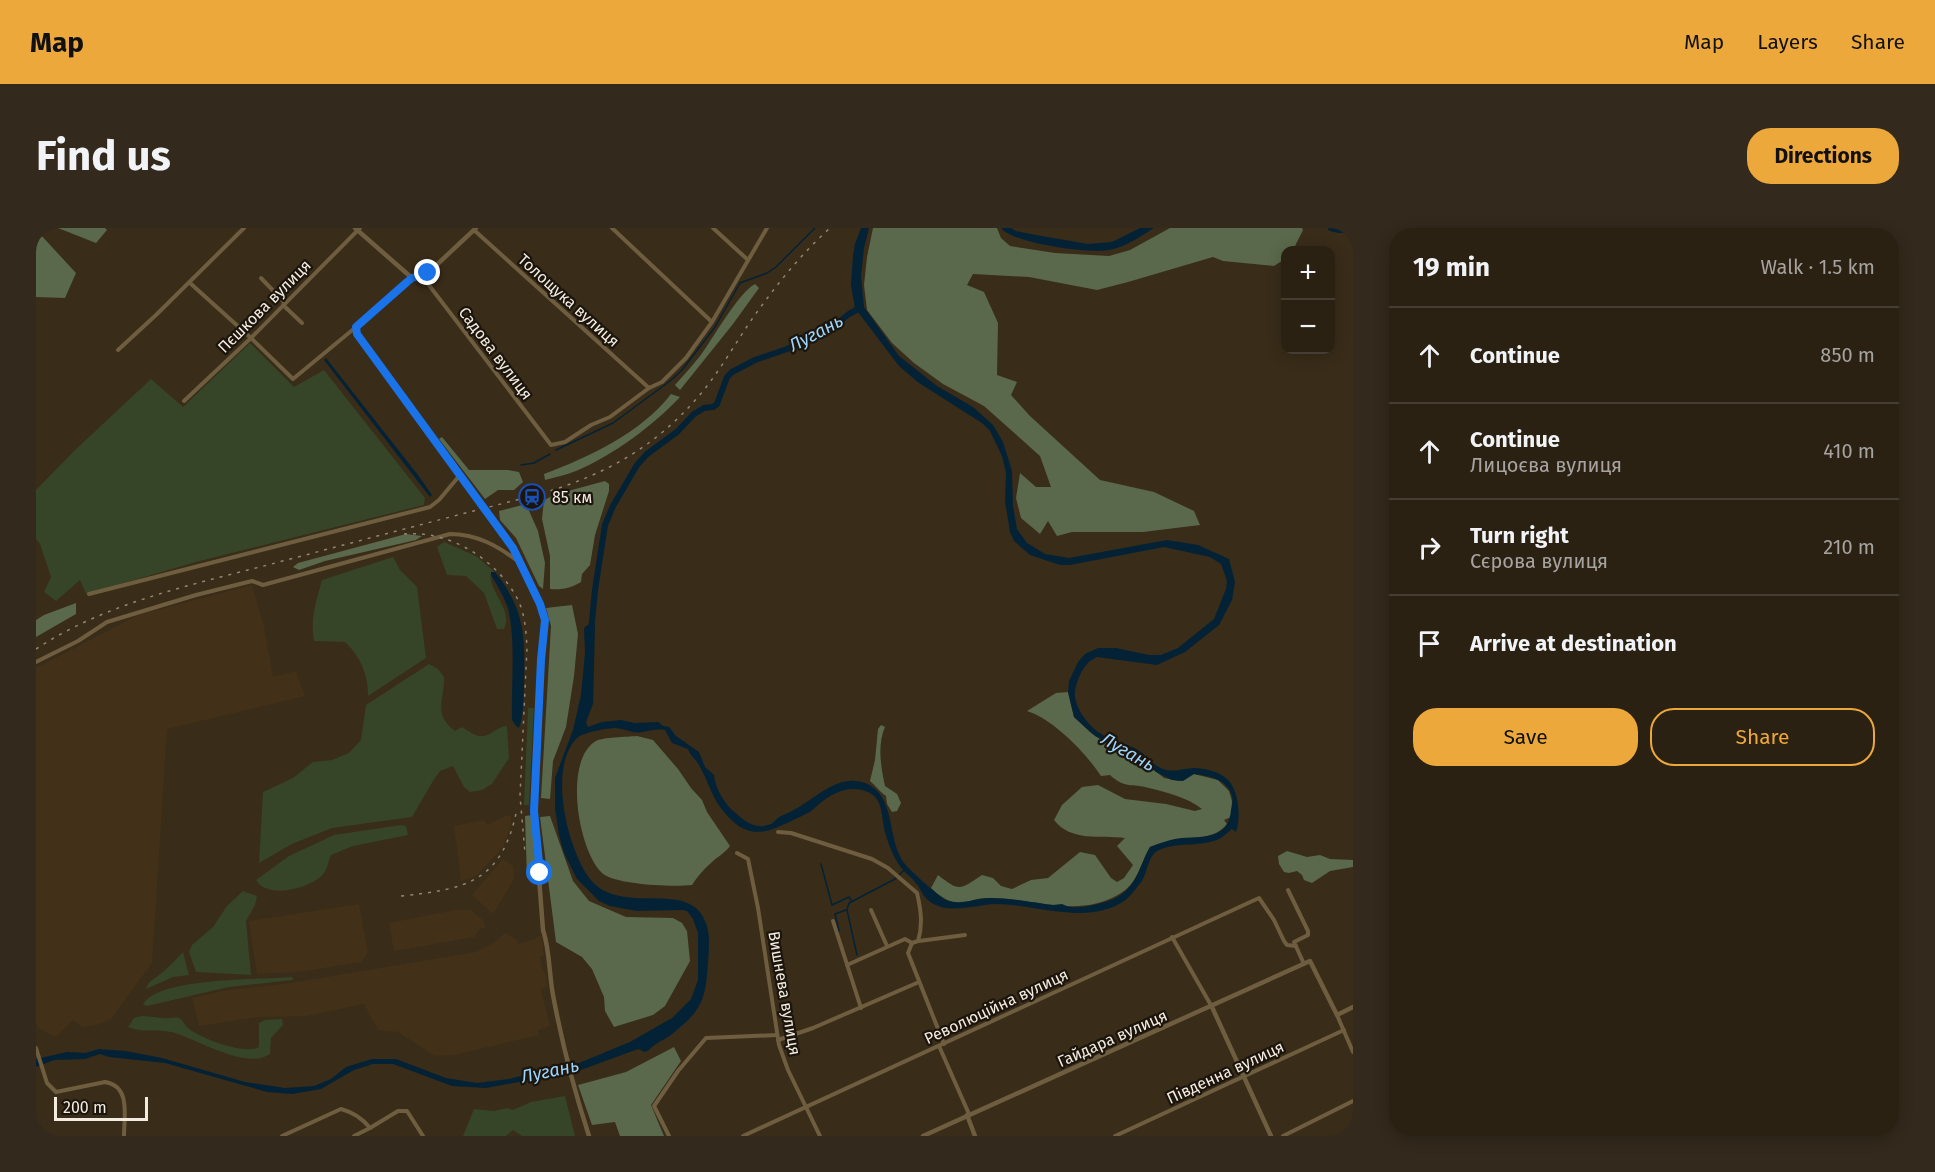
<!DOCTYPE html>
<meta charset="utf-8">
<style>
:root{--surface:#2b2113;--page:#33291c;--text:#f1f3f6;--muted:#a6a3a0;--line:#473e33;--accent:#eda83b}
body{margin:0;font-family:"Fira Sans",sans-serif;background:var(--page);color:var(--text)}
.controls{position:absolute;right:18px;top:18px;display:grid;overflow:hidden;border-radius:12px;box-shadow:0 3px 15px #0003}
.controls button{width:54px;height:54px;display:grid;place-items:center;padding:0;border:0;border-bottom:2px solid var(--line);background:var(--surface);color:var(--text);font:30px sans-serif}
.scale{position:absolute;left:18px;bottom:15px;width:94px;box-sizing:border-box;padding-left:6px;border:3px solid #f3ebdf;border-top:0;font-size:16px;line-height:21px;white-space:nowrap;color:#f3ebdf;-webkit-text-stroke:4px #1b150d;paint-order:stroke}
.stop{position:absolute;width:18px;height:18px;margin:-14px;border:4px solid #1a73e8;border-radius:50%;background:#fff}
.stop.end{background:#1a73e8;border-color:#fff;box-shadow:0 2px 6px #0008}
.list{margin:0;padding:0;list-style:none}
h2{display:flex;justify-content:space-between;align-items:center;height:78px;margin:0;padding:0 24px;font-size:26px}
h2 small{font-size:20px;font-weight:400;color:var(--muted)}
.list li{display:grid;grid-template-columns:39px 1fr auto;gap:18px;align-items:center;box-sizing:border-box;height:96px;padding:0 24px;border-top:2px solid var(--line)}
.list b{display:block;font-size:22px;white-space:nowrap}
.list p{margin:0;font-size:20px;white-space:nowrap;color:var(--muted)}
.list em{font-size:20px;font-style:normal;color:var(--muted)}
.actions{display:flex;gap:12px;padding:18px 24px}
.actions a{flex:1;padding:14px 0;border:2px solid var(--accent);border-radius:24px;text-align:center;font-size:21px;color:var(--accent)}
.actions .main{background:var(--accent);color:#111}
.icon{flex:none;width:33px;height:33px;fill:none;stroke:currentColor;stroke-width:2;stroke-linecap:round;stroke-linejoin:round}
.map{position:relative;flex:none;width:1317px;height:908px;overflow:hidden;border-radius:24px}
header{display:flex;align-items:center;gap:36px;box-sizing:border-box;height:84px;padding:0 30px;background:var(--accent);color:#111}
header strong{font-size:28px}
nav{display:flex;gap:33px;margin-inline-start:auto;font-size:21px}
.intro{display:flex;align-items:center;justify-content:space-between;box-sizing:border-box;height:144px;padding:0 36px}
h1{margin:0;font-size:42px}
.button{padding:15px 27px;border-radius:24px;background:var(--accent);color:#111;font-size:21px;font-weight:700}
main{display:flex;gap:36px;padding:0 36px}
aside{flex:1;background:var(--surface);border-radius:24px;box-shadow:0 3px 15px #0003}
.map>svg:first-child{display:block}
</style>
<header>
<strong>Map</strong>
<nav><a>Map</a><a>Layers</a><a>Share</a></nav>
</header>
<div class="intro"><h1>Find us</h1><a class="button">Directions</a></div>
<main>
<div class="map">
<svg width="1317" height="908" viewBox="0 0 1317 908">
<rect width="100%" height="100%" fill="#392c19"/>
<g fill="#423118">
<path d="M216 357 228 399 237 449 260 443 269 468 131 501 116 735 75 791 61 797 46 799 37 792 20 809 4 801 0 796V440L102 387Z"/>
<path d="M469 588H475V597L468 617 462 625 440 648 425 653 418 598 448 592 451 597Z"/>
<path d="M467 631 477 638 478 651 457 686 436 667Z"/>
<path d="M323 676 332 725 325 734 263 744 221 746 213 693Z"/>
<path d="M419 682H435L447 692 450 700 443 701 439 709 358 723 353 695Z"/>
<path d="M469 705 481 712V716L497 712 502 708H506L508 728 504 729 506 741 509 744 511 758 505 762 514 798 502 802 503 807 418 827 399 828 362 804 342 802 328 776 270 788 222 789 163 798 156 770 186 763 255 755 440 724 459 714Z"/>
</g>
<g fill="#364428">
<path d="M214 115 258 159 288 142 389 270 388 277 160 334 50 366 44 352 20 373 8 364 15 349 4 316 0 311V262L38 223 115 151 147 179Z"/>
<path d="M408 314 440 328 459 344H455C451 363 478 381 468 401H461L448 365 430 348 411 347 401 319Z"/>
<path d="M357 329 364 342 381 359 390 430 332 468C332 447 325 429 309 414L278 413C274 390 280 374 286 352Z"/>
<path d="M393 436 402 441 408 449C409 472 396 486 419 503L426 499C431 502 439 508 444 508 455 509 461 498 471 498L473 530 456 556 446 562 434 564 428 559 417 538 404 543 397 553 376 589 296 600 256 616 223 635 227 564 257 550 277 534 296 532 313 525 325 512 330 477Z"/>
<path d="M492 480H498L493 577H488Z"/>
<path d="M365 597 370 598 372 607 317 618 295 627C292 633 292 640 288 645 277 660 231 672 220 652L253 628 298 607Z"/>
<path d="M207 663 221 668 219 677 210 693 215 747 160 744 153 724 156 717 177 699 191 678Z"/>
<path d="M147 724 153 747 137 749 110 761C113 751 121 750 128 743 135 737 141 730 147 724Z"/>
<path d="M256 749 257 752 193 759 111 778 107 776C123 749 224 752 256 749Z"/>
<path d="M106 788C115 788 124 791 134 790 137 790 140 789 143 790 148 792 148 797 152 800 165 811 209 827 223 819V795L229 792 246 791 247 797 235 810 234 826C210 843 160 810 135 804 121 801 106 805 92 799L98 790Z"/>
<path d="M529 868 539 908H486L477 902 470 908H427L438 881 458 883 471 880 477 882 495 874Z"/>
</g>
<g fill="#5a694b">
<path d="M0 0H3V5L40 45 29 70 0 69Z"/>
<path d="M22 0H69L71 2 60 15Z"/>
<path d="M837 0H961L965 10 974 18 1019 25 1073 28 1094 22 1134 0H1266L1267 2 1257 22H1250L1249 31 1238 38 1187 33 1177 29 1092 54 1061 62 993 49 937 46 931 57 948 64 962 95 961 147 981 154 975 167 994 188 1064 252 1118 264 1158 283 1164 297 1107 304H1036L1021 308 1012 293 1004 306 985 290 980 270 984 245 1000 259H1015L1004 228 948 178 907 156 878 135 856 115 831 82 828 57 831 29Z"/>
<path d="M719 56 723 60 697 96 644 162 639 157C647 148 656 138 664 128 677 111 702 65 719 56Z"/>
<path d="M635 166 644 169C618 197 576 228 540 243 530 247 519 249 509 252L508 246C553 229 605 205 635 166Z"/>
<path d="M406 209 433 242H472L483 244 487 254 478 262H462L449 271 403 211Z"/>
<path d="M569 253 573 256V263L559 307 554 337 546 346 545 354C535 360 527 362 514 361V328L506 291 508 272 521 266Z"/>
<path d="M490 276 502 303 509 335 507 361 503 358 480 310 464 292 463 283Z"/>
<path d="M370 306 386 308 380 312 289 333 263 342 257 339 262 335Z"/>
<path d="M40 375V386L0 409V392L8 387Z"/>
<path d="M536 377 542 406 538 448 530 499 517 533 514 571 505 570 515 398 510 380Z"/>
<path d="M1032 464 1038 489 1055 505 1089 524 1098 526 1128 550 1143 553 1158 546 1182 552 1193 563 1196 573 1195 589 1188 592 1191 596C1178 612 1160 608 1142 611 1133 613 1123 616 1114 619 1105 634 1102 655 1085 665 1043 692 995 669 950 670 941 670 931 675 922 675 912 674 902 667 895 660L902 647C924 664 923 662 946 647L957 650 965 658 976 661 995 652 1012 650 1044 624 1059 627 1075 650 1081 654 1088 650 1097 637 1081 618 1089 610C1064 607 1035 614 1018 592L1026 577 1046 559 1062 557 1089 571 1130 576 1159 583 1166 581C1150 569 1133 565 1113 560 1096 555 1089 561 1074 547L1065 548C1050 525 1017 491 991 483L1020 465Z"/>
<path d="M845 497 849 499C841 517 845 540 849 558L861 566 865 575 861 583 856 584 851 576 850 568C843 563 840 558 834 553L839 532 842 501Z"/>
<path d="M601 508 617 512 642 541 655 560 666 572 671 584 694 618C688 626 682 628 675 635 668 641 661 649 656 657 637 659 579 657 566 645 542 622 527 532 560 513 567 509 590 509 601 508Z"/>
<path d="M496 587 501 650H491L489 588Z"/>
<path d="M514 588 537 653 553 673 590 689 637 690 646 695 651 703 654 733 629 778 617 787 578 799 569 783 568 769 556 741 546 729 520 714 504 589Z"/>
<path d="M1251 623 1271 629 1284 627 1294 631 1317 632V639L1294 643 1276 655 1268 652 1266 647 1261 643 1253 645 1248 644 1243 636 1242 628Z"/>
<path d="M638 819 645 833 615 877 628 908H584L579 894 556 897 542 857 590 844Z"/>
</g>
<g fill="#042235">
<path d="M825 0H833L828 20 825 48 828 79 863 128 901 158 937 179 957 197 967 214 976 243 977 278 981 301 991 315 1009 326 1033 330 1131 312 1162 317 1193 331 1199 354 1196 372 1183 397 1149 424 1121 437 1061 429C1049 434 1044 445 1040 458 1034 475 1052 499 1067 507 1079 514 1094 516 1105 524 1112 530 1117 537 1127 541 1139 545 1147 540 1158 540 1169 540 1185 544 1192 552 1203 563 1205 590 1200 604L1196 601C1192 604 1189 607 1185 610 1166 620 1143 613 1123 622 1112 627 1112 643 1106 653 1101 659 1094 669 1088 673 1052 698 998 676 959 676 937 677 906 689 889 669 885 664 883 658 879 654 876 650 873 648 869 644 859 634 853 618 849 604 845 590 848 571 832 564 813 556 796 565 782 577 779 579 775 584 772 585 733 603 713 620 682 576 675 565 671 551 664 539 661 532 655 529 652 521L636 515 629 502C621 501 615 502 607 504 598 506 589 501 580 500 571 500 548 504 541 510 511 540 532 622 554 651 586 691 656 647 671 698 674 709 673 722 672 734 670 760 670 776 649 795 644 799 640 803 635 807 628 812 619 815 613 822L609 824 602 821 542 843 450 860 416 858 357 836H337L318 842 285 861 256 866 231 864 129 835 73 829 64 826 49 831 18 832 0 839V831L31 824 49 825 63 821 90 823 126 830 209 854 249 860 278 858 295 851 310 839 336 831H360L410 850 441 855 473 851 519 839 543 835 594 814 636 790 655 771 662 752V705L657 691 651 683 646 682 601 683 574 678 563 673 541 651 528 625 523 607 519 580V550L537 502 545 467 549 425 548 400 553 396 559 398 557 476 550 494 552 499 566 494 585 492 599 495 622 494 627 498 633 499 640 508 663 524 669 539 678 547C679 559 687 573 696 582 706 591 718 602 732 597 737 596 739 592 743 589 749 586 757 583 763 579 783 567 804 546 829 555 861 567 850 612 869 636 872 641 906 671 910 672 925 678 939 670 954 670 968 670 982 672 995 674 1002 674 1010 677 1017 677 1020 677 1023 676 1026 676 1029 677 1032 679 1035 679 1046 681 1074 674 1083 668 1102 656 1104 636 1114 619 1124 615 1135 611 1146 610 1167 609 1193 611 1195 582 1196 578 1197 573 1196 568 1191 551 1173 548 1158 546L1147 553 1136 552 1120 544 1098 526 1078 519 1059 508 1038 489 1032 464 1033 453 1042 434 1049 426 1062 420H1080L1113 427H1125L1142 420 1178 391 1190 361 1191 353 1185 336 1174 329 1128 319 1034 337H1024L994 327 978 313 974 304 969 273 970 245 966 228 954 203 946 195 883 155 863 138 819 80 815 57 817 28 819 16Z"/>
<path d="M965 0H975L980 3 1000 7 1052 16 1076 14 1104 0H1118C1103 9 1090 19 1073 22 1054 26 976 15 965 0Z"/>
<path d="M290 130 382 247 396 267 394 269 288 132Z"/>
<path d="M455 344H459C490 383 489 410 488 458 487 472 488 487 483 500L480 498 476 492C475 457 480 413 472 380 468 369 461 357 455 347Z"/>
</g>
<g fill="none" stroke-linecap="round" stroke-linejoin="round">
<g stroke="#042235" stroke-width="1.5">
<path d="M520 222 577 195 634 153 646 142 679 99 704 55 731 45 740 39 779 0"/>
<path d="M485 237 498 235 514 226"/>
<path d="M785 636 796 677 813 669 815 672"/>
<path d="M803 703 799 686 810 682"/>
<path d="M821 727 811 682 813 675 859 651 869 641"/>
</g>
<g stroke="#042235" stroke-width="6">
<path d="M1295 0 1303 2 1317 1"/>
<path d="M555 404 559 362 569 297 577 278 601 237 611 226 641 204 658 186 668 180 677 179 681 176 691 149 696 144 719 132 751 121 791 103 813 86 824 80"/>
</g>
<g stroke="#6e5d3f" stroke-width="4">
<path d="M576 0 676 94"/>
<path d="M677 0 712 32"/>
<path d="M438 2 613 160"/>
<path d="M386 48 515 217 529 214 555 197 574 189 613 160 626 154 650 130 676 94 731 0"/>
<path d="M225 50 249 75"/>
<path d="M154 55 215 110 257 151 320 99"/>
<path d="M247 77 266 95"/>
<path d="M82 122 120 87 208 0"/>
<path d="M148 173 215 110 324 0"/>
<path d="M53 366 394 279 403 272 424 247"/>
<path d="M0 434 42 413 71 394 160 367 216 353 227 357 414 306C441 306 462 318 483 334"/>
<path d="M742 604 755 605 836 631 852 640 881 665C885 682 887 697 882 713L876 715 872 725 908 816"/>
<path d="M701 625 712 631 722 680 743 817 752 842 784 908"/>
<path d="M1252 662 1272 703V707L1258 714 1268 736"/>
<path d="M835 682 851 718"/>
<path d="M797 693 825 780"/>
<path d="M1136 709 1176 779"/>
<path d="M883 713 929 707"/>
<path d="M811 737 869 711 876 715"/>
<path d="M1301 787 1317 824"/>
<path d="M742 812 777 800 883 754"/>
<path d="M903 818 933 886"/>
<path d="M0 820 11 855 20 864 69 854C95 858 88 888 88 908"/>
<path d="M246 908 305 881C316 884 327 891 334 900L362 883H371L387 908"/>
<path d="M318 908 334 900"/>
<path d="M633 908 618 878 642 843 670 810 741 807"/>
<path d="M707 908 1223 670 1238 692 1248 713 1251 717 1260 718"/>
<path d="M1079 908 1308 802"/>
<path d="M1247 908 1317 873"/>
</g>
<g stroke="#6e5d3f" stroke-width="4.5">
<path d="M319 0 376 50"/>
<path d="M436 264 321 106 320 99 376 50 392 45 440 0"/>
<path d="M458 294 477 320 486 337 504 376 509 391 505 432 498 583 507 702C514 723 513 746 517 767 526 815 538 862 553 908"/>
<path d="M1176 779 1235 908"/>
<path d="M931 887 939 908"/>
<path d="M887 908 1274 733 1301 787 1317 779"/>
</g>
<g stroke="#918777" stroke-width="1.5" stroke-dasharray="3 6" stroke-linecap="butt">
<path d="M368 306C413 302 460 331 481 370 489 385 490 403 491 420L484 568 489 625"/>
<path d="M0 421C73 373 160 356 243 334 330 311 417 288 504 266 568 247 617 221 662 169 682 146 697 119 714 94 737 61 763 28 794 0"/>
<path d="M365 668C431 661 466 654 481 581"/>
</g>
<path stroke="#6e5d3f" stroke-width="4.5" d="M436 264 458 294"/>
</g>
<g fill="none" stroke-linecap="round" stroke-linejoin="round">
<path stroke="#1a73e8" stroke-width="8" d="M392 45 376 50 371 54 320 99 321 106 477 320 504 376 509 392 505 432 498 583 504 645"/>
</g>
<defs>
<g id="station-ring" transform="scale(1.35)"><circle r="9.5" fill="#1b150d" stroke="#1a4fb4" stroke-width="1.5"/><path d="M-3-6H3Q5-6 5-4V2Q5 4 3 4L4.5 6H3L1.5 4h-3L-3 6H-4.5L-3 4Q-5 4-5 2V-4Q-5-6-3-6ZM-3.5-4v3h7v-3ZM-3.5 1v1.5H-2V1ZM2 1v1.5H3.5V1Z" fill="#1a4fb4"/></g>
</defs>
<g fill-rule="evenodd">
<use href="#station-ring" x="496" y="269"/>
</g>
<g text-anchor="middle" stroke-width="4.5" stroke-linejoin="round" paint-order="stroke">
<g font-size="16" fill="#f3ebdf" stroke="#1b150d">
<text transform="translate(533 72) rotate(42)" y="6">Толощука вулиця</text>
<text transform="translate(228 78) rotate(-45)" y="6">Пєшкова вулиця</text>
<text transform="translate(460 125) rotate(53)" y="6">Садова вулиця</text>
<text transform="translate(749 765) rotate(80)" y="6">Вишнева вулиця</text>
<text transform="translate(960 778) rotate(-25)" y="6">Революційна вулиця</text>
<text transform="translate(1076 810) rotate(-24)" y="6">Гайдара вулиця</text>
<text transform="translate(1189 844) rotate(-25)" y="6">Південна вулиця</text>
</g>
<g font-size="16" fill="#f3ebdf" stroke="#1b150d" text-anchor="start">
<text x="516" y="275">85 км</text>
</g>
<g font-size="18" font-style="italic" fill="#9cd4fb" stroke="#1b150d">
<text transform="translate(780 105) rotate(-28)" y="6">Лугань</text>
<text transform="translate(1092 524) rotate(30)" y="6">Лугань</text>
<text transform="translate(514 843) rotate(-12)" y="6">Лугань</text>
</g>
</g>
</svg>
<div class="controls">
<button>+</button>
<button>−</button>
</div>
<div class="scale">200 m</div>
<div class="stop" style="left:504px;top:645px"></div>
<div class="stop end" style="left:392px;top:45px"></div>
</div>
<aside>
<h2>19 min<small>Walk · 1.5 km</small></h2>
<ul class="list">
<li><svg class="icon" aria-label="ahead" viewBox="0 0 24 24"><path d="M12 20V5M6 11l6-6 6 6"/></svg><div><b>Continue</b></div><em>850 m</em></li>
<li><svg class="icon" aria-label="ahead" viewBox="0 0 24 24"><path d="M12 20V5M6 11l6-6 6 6"/></svg><div><b>Continue</b><p>Лицоєва вулиця</p></div><em>410 m</em></li>
<li><svg class="icon" aria-label="right" viewBox="0 0 24 24"><path d="M7 20v-9h11M14 6l5 5-5 5"/></svg><div><b>Turn right</b><p>Сєрова вулиця</p></div><em>210 m</em></li>
<li><svg class="icon" aria-label="arrive" viewBox="0 0 24 24"><path d="M6 21V4h12l-3 4 3 4H6"/></svg><div><b>Arrive at destination</b></div></li>
</ul>
<div class="actions"><a class="main">Save</a><a>Share</a></div>
</aside>
</main>
